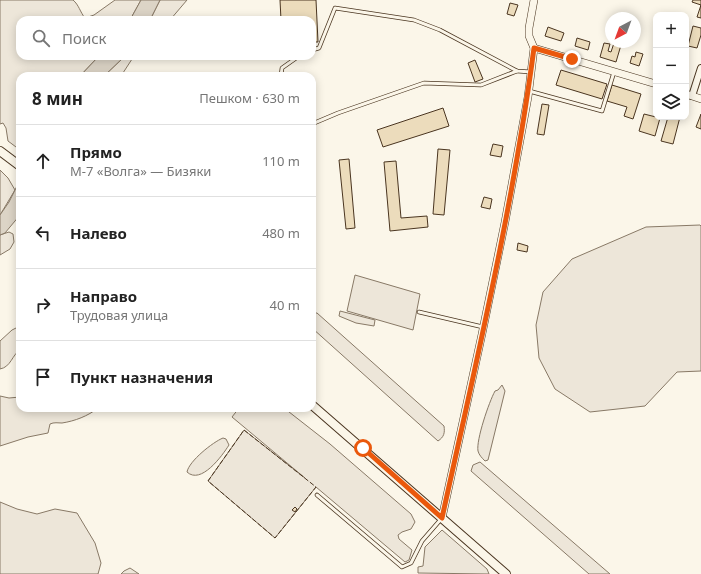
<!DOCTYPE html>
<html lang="ru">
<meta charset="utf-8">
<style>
:root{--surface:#fff;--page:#f2f2f2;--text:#222;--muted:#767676;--line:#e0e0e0}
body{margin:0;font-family:"Noto Sans",sans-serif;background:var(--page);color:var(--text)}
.controls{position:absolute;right:12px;top:12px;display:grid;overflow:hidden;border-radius:8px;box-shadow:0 2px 10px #0003}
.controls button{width:36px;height:36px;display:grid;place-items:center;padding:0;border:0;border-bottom:1px solid var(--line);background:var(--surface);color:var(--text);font:20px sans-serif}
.compass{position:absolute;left:605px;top:12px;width:36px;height:36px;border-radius:50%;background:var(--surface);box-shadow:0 2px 10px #0003;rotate:221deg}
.stop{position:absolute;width:12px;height:12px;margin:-9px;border:3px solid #ea580c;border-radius:50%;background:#fff}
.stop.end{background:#ea580c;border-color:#fff;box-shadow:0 1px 4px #0008}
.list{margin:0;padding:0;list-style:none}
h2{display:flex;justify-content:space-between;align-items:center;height:52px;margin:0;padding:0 16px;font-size:17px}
h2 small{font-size:13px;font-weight:400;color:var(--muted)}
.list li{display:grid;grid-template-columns:26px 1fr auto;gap:12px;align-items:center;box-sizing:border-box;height:72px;padding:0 16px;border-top:1px solid var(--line)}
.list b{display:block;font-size:15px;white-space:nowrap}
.list p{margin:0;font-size:13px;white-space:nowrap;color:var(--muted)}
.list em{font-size:13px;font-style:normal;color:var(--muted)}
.icon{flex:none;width:22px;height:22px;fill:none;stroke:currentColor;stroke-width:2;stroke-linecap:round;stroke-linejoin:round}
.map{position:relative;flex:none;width:701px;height:574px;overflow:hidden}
.search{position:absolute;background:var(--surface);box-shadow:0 2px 10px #0003;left:16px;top:16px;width:300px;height:44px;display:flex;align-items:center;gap:10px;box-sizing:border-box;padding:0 14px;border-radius:12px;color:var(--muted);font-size:15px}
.panel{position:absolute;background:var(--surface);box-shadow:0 2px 10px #0003;left:16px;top:72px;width:300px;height:340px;border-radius:12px}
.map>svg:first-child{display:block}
</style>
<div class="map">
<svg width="701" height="574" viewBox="0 0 701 574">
<rect width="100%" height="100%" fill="#fbf6e9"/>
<g fill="#ede6d9" stroke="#887966">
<path d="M0 0H73C79 5 80 12 85 18L94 15 115 0H141L130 20H20V56H99L80 76H20V150L8 141 6 128 3 123 0 124Z"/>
<path d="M160 0H187L170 20H150Z"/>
<path d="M125 56H134L121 76H104Z"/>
<path d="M0 170 8 178 15 190 0 215Z"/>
<path d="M700 225 701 226V371L677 372 645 406 590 412 555 389 539 358 536 325 543 292 572 259 646 227Z"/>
<path d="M9 232 13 234 14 242 10 249 0 255V235Z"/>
<path d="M355 275 420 294 413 330 347 311Z"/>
<path d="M340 311 375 320 374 326 356 323 339 316Z"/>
<path d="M312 313H317L444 426C445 433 444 437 438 441L312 328Z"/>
<path d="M16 328 20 330V350C12 355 11 367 0 369V341L12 330Z"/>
<path d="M502 385 505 391 488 460 485 461C482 458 479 455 478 451 476 440 489 402 495 391L498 390Z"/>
<path d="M0 396 9 398 20 397V408H98C88 416 75 421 62 423 58 423 54 422 50 424L48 433 28 437 0 446Z"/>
<path d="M239 408H284L330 444 411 514 415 522 411 529 402 532 398 535 399 539 412 550 409 560 405 562 316 487 275 538 208 481 244 430 305 478 232 417Z"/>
<path d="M223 438 226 439 229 445C222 456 201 485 187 472 189 461 213 442 223 438Z"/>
<path d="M480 462 610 574H589L471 471 473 465Z"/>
<path d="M0 502 17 509 37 514 55 509 77 513 95 543 101 563 98 574H0Z"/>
<path d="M442 530 487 569 489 574 418 573V567L423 566 425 547Z"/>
<path d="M130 568 139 574H121L124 571Z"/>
</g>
<g fill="#dcd4c6" stroke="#887966">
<path d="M141 0H160L150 20H130Z"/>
<path d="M99 56H125L104 76H80Z"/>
<path d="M20 180V215L5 233 0 235V215L9 202Z"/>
</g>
<g fill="#ecdcbc" stroke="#4a3520">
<path d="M280 0H316L318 42H312V20H281Z"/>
<path d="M693 0H701V18L697 17 701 5 692 2Z"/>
<path d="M510 3 518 5 514 16 507 14Z"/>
<path d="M693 26 701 28V35L697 48 688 46Z"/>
<path d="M548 27 564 33 561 41 545 36Z"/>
<path d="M577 38 590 42 588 50 575 46Z"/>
<path d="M604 43 610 44 608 51 611 52 614 43 621 45 616 62 600 57Z"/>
<path d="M636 52 643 54 639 66 630 63 632 56 635 57Z"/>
<path d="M475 60 483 79 475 82 468 63Z"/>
<path d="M561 70 607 84 602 99 556 85Z"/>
<path d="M612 85 641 94 633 119 624 116 627 107 607 101Z"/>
<path d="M542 104 549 105 544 135 537 134Z"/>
<path d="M443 108 449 126 383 147 377 130Z"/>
<path d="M644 114 660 118 655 136 639 131Z"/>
<path d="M701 114V129L696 127Z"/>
<path d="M668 117H680L673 144 661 141Z"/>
<path d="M493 144 503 146 501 157 490 155Z"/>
<path d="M438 149 450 150 444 215 433 214Z"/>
<path d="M349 159 355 228 346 229 339 160Z"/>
<path d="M396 161 401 218 427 216 428 227 390 231 384 162Z"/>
<path d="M484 197 492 199 490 209 481 207Z"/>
<path d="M518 243 528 246 527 252 517 250Z"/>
<path d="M295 507 297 509 295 512 292 510Z"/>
</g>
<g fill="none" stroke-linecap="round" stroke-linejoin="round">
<g stroke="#4a3520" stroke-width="4.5">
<g id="service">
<path d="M312 50 319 48 335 8 414 20 440 30 517 71 531 72"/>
<path d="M281 76 282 68 299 56"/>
<path d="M529 91 602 111 614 72"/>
<path d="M312 124 338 113 424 83 481 85 517 71"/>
<path d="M419 312 483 327"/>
<path d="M317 495 402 567 411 563 422 541 442 518"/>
</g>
</g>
<g stroke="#4a3520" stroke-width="8">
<path id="minor" d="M692 96 701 68"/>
</g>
<g stroke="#4a3520" stroke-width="8">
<g id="tertiary">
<path d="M534 48 656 84"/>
<path d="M686 94 701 99"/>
<path d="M442 518 482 334 505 222 528 97 534 48 529 36V28L534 0"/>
</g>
</g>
<g stroke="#4a3520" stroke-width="10">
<g id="secondary">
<path d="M0 151 20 166"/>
<path d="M312 405 506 574"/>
</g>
</g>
<use href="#service" stroke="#fbf6e9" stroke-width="3"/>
<use href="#minor" stroke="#fbf6e9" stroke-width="6"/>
<use href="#tertiary" stroke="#fbf6e9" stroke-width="7"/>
<use href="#secondary" stroke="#fbf6e9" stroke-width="8"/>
<path stroke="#4a3520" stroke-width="1" stroke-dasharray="5 2" stroke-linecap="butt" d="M244 430 316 487 275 538 208 481Z"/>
</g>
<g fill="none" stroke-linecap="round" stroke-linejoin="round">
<path stroke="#ea580c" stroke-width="5" d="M363 448 442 518C476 363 513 207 534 48L572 59"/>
</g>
</svg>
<div class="controls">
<button>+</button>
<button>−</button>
<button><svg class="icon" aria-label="layers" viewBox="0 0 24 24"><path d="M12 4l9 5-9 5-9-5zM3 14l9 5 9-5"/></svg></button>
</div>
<svg class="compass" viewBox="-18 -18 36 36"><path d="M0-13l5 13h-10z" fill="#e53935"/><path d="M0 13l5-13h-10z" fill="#767676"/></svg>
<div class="stop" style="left:363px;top:448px"></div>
<div class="stop end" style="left:572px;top:59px"></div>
<div class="search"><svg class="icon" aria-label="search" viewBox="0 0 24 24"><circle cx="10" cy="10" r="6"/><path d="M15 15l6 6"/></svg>Поиск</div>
<section class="panel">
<h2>8 мин<small>Пешком · 630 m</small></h2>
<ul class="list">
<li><svg class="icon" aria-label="ahead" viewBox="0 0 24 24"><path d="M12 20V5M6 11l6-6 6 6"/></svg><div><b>Прямо</b><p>М-7 «Волга» — Бизяки</p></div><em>110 m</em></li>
<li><svg class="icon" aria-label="left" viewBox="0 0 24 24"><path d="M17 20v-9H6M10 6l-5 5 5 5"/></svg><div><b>Налево</b></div><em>480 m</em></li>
<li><svg class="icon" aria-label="right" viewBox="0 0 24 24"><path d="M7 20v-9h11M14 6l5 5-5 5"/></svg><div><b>Направо</b><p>Трудовая улица</p></div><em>40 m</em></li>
<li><svg class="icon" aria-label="arrive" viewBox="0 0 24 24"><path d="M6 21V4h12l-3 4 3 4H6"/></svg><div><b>Пункт назначения</b></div></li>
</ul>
</section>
</div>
